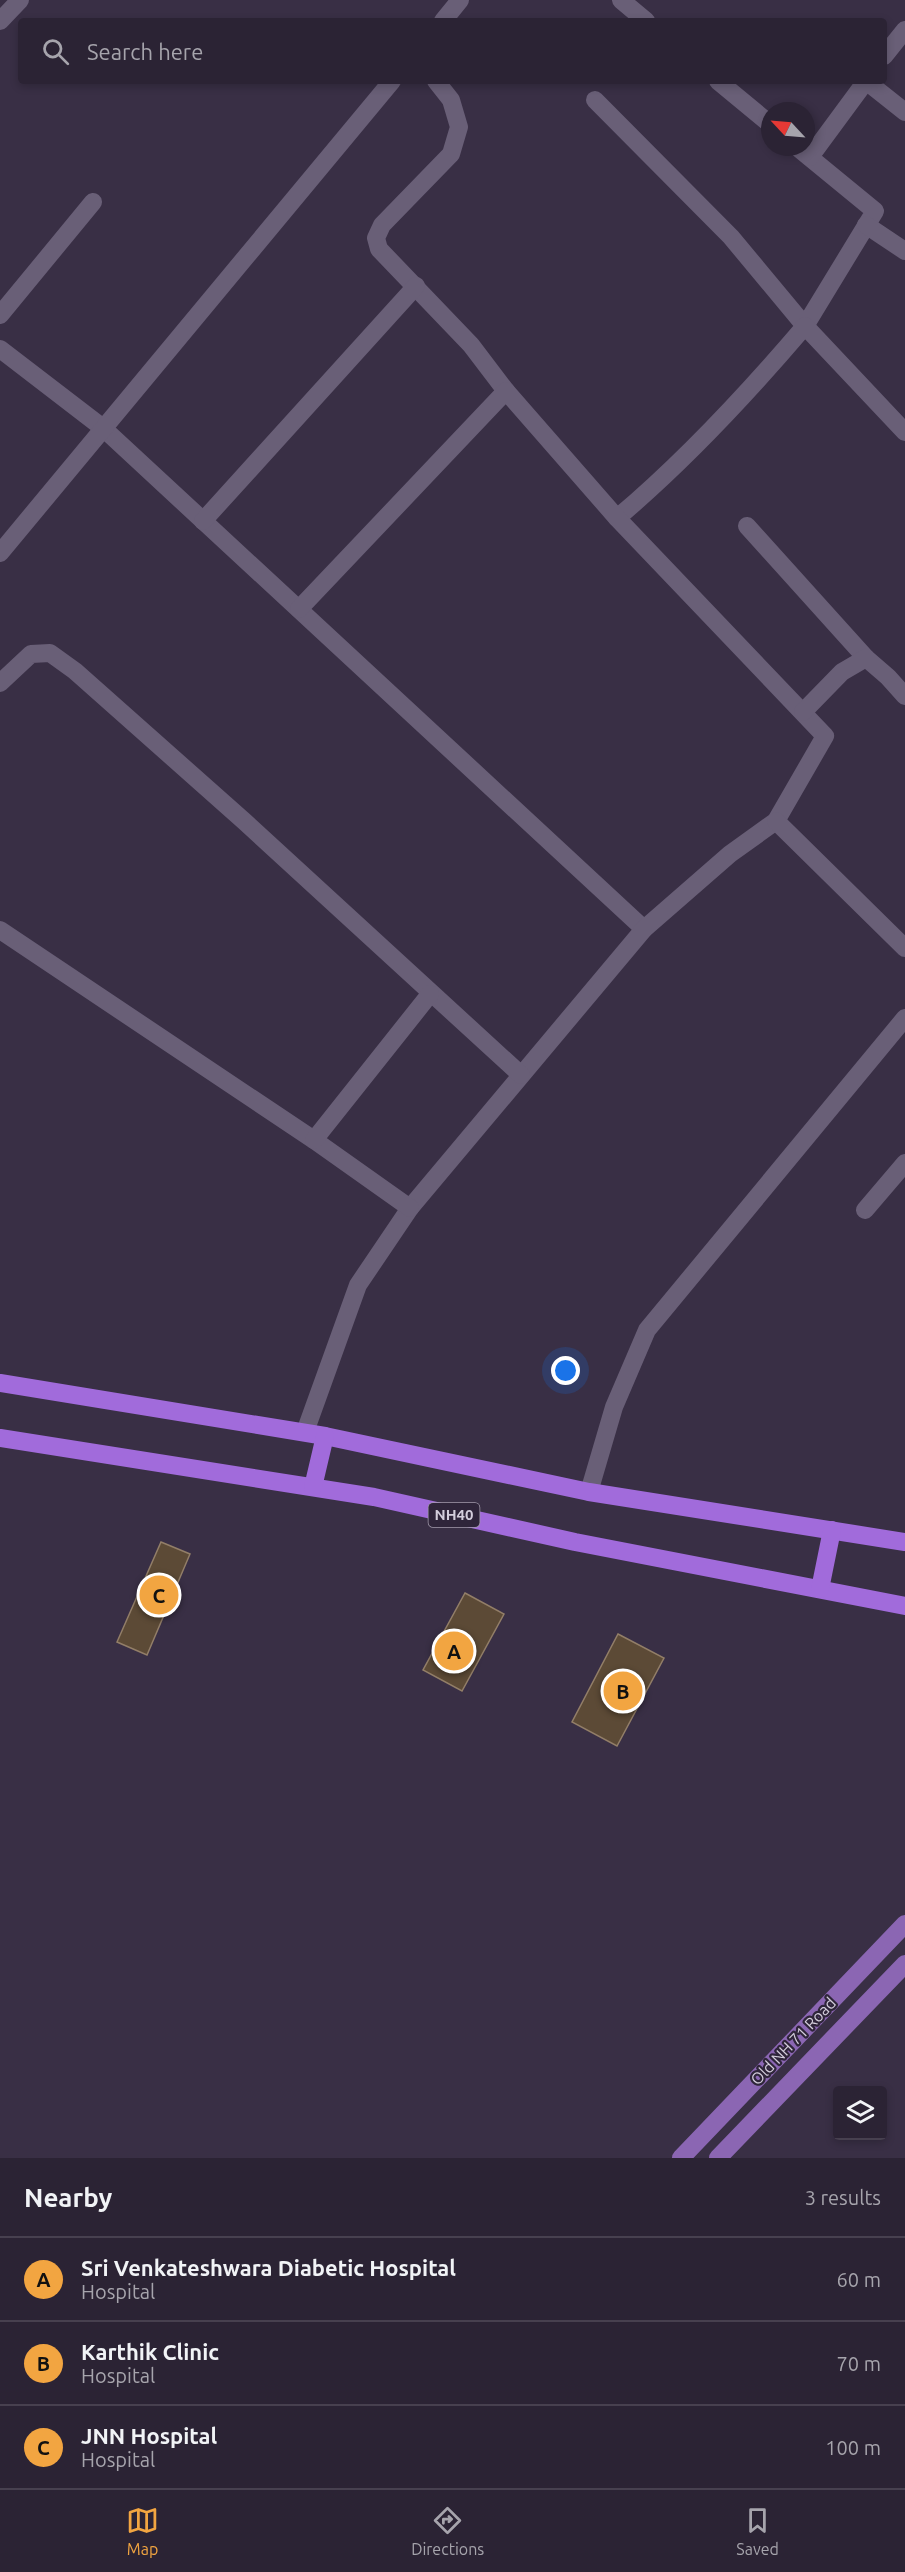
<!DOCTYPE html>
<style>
:root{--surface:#2b2334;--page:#332b3c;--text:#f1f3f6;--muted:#a6a4ac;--line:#47404f;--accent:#f2a541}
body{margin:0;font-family:Ubuntu,sans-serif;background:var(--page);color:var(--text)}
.controls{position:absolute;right:18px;bottom:18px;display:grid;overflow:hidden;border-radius:6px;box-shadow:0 3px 9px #0003}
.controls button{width:54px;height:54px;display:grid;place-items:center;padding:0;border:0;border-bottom:2px solid var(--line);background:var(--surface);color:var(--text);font:30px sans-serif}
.compass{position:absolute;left:761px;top:102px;width:54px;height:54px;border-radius:50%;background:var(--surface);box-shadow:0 3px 9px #0003;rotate:296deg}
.you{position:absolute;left:566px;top:1371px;width:21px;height:21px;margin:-15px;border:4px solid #fff;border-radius:50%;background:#1a73e8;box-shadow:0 0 0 9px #1a73e833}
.badge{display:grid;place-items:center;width:39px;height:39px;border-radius:50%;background:var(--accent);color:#111;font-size:20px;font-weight:700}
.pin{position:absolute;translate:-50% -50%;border:3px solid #fff;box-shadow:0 2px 6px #0006}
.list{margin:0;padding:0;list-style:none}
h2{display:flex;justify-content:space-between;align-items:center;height:78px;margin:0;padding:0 24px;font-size:26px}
h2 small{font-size:20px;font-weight:400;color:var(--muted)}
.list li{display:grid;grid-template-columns:39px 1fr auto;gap:18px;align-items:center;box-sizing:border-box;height:84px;padding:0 24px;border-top:2px solid var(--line)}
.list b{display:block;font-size:22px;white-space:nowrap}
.list p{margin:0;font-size:20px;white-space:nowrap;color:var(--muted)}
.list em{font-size:20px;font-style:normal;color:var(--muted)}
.icon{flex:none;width:33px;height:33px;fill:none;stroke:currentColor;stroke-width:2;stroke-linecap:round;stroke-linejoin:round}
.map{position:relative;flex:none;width:905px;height:2158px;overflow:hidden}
.search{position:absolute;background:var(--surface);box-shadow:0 3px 9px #0003;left:18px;right:18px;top:18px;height:66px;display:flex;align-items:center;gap:15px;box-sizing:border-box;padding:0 21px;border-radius:6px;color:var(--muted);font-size:22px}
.sheet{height:330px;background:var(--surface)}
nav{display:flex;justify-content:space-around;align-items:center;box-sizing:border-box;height:84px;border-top:2px solid var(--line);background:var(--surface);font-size:16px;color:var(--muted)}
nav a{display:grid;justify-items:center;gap:3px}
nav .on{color:var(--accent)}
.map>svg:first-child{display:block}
</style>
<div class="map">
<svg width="905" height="2158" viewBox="0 0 905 2158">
<rect width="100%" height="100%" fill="#392f45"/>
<g fill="#5c4a36" stroke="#927e68" stroke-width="1.5">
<path d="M161 1542 190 1554 147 1655 117 1642Z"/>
<path d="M465 1593 504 1614 462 1691 423 1670Z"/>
<path d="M618 1634 664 1658 617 1746 572 1722Z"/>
</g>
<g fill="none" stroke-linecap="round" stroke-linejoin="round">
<g stroke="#695f77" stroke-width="18">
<path d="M621 0 646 21"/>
<path d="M0 21 20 0"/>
<path d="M443 21 460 0"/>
<path d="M884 56 905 30"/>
<path d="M436 81 451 100 459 127 451 154 382 225 376 238 379 249 471 345 506 391"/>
<path d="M718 81 770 124"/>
<path d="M866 81 905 112"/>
<path d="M595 100 731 237 805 326 875 211 797 147"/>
<path d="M810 157 866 81"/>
<path d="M866 225 905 251"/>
<path d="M0 315 93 202"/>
<path d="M0 349 103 428 644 929"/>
<path d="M617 518C686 460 747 394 805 326L905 432"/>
<path d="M203 521 416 286"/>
<path d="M747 526 866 658"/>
<path d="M0 553 392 81"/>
<path d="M299 609 506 391 617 518 825 736 776 821 730 854 644 929 410 1208 358 1285 305 1432"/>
<path d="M0 683 31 654 50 653 75 671 244 821 521 1075"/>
<path d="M803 712 842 672 866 658 888 677 905 696"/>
<path d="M776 821 905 948"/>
<path d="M0 930 314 1140 410 1208"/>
<path d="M314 1140 430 994"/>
<path d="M865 1210 905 1163"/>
<path d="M589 1492 614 1407 647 1330 905 1018"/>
</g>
<g stroke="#8b66b3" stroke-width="18">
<path d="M681 2158 905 1924"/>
<path d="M718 2158 905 1964"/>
</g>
<g stroke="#a16bdb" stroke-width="18">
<path d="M0 1383 325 1436 589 1492 905 1542"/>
<path d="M0 1438 374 1497 575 1542 905 1606"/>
<path d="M313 1487 325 1436"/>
<path d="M820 1589 832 1530"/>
</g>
</g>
<g text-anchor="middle" stroke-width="4.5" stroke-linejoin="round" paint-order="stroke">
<rect fill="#2f253a" stroke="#a29bab" stroke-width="1.5" x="428.5" y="1503" width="51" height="24" rx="4.5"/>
<g font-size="15" font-weight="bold" fill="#d4cedc">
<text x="454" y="1520">NH40</text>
</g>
<g font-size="16" fill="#d4cedc" stroke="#2f253a">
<text transform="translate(793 2041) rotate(-46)" y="6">Old NH 71 Road</text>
</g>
</g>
</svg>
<div class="controls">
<button><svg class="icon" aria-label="layers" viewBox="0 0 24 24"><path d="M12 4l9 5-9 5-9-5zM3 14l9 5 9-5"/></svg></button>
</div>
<svg class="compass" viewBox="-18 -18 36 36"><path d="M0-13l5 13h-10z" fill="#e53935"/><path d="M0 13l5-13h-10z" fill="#a6a4ac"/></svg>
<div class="you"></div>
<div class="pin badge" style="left:454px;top:1651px">A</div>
<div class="pin badge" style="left:623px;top:1691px">B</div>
<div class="pin badge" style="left:159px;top:1595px">C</div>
<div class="search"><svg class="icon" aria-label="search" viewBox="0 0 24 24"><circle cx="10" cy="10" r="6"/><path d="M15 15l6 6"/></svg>Search here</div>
</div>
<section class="sheet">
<h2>Nearby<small>3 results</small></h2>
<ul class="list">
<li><span class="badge">A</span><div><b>Sri Venkateshwara Diabetic Hospital</b><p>Hospital</p></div><em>60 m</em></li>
<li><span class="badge">B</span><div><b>Karthik Clinic</b><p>Hospital</p></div><em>70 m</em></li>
<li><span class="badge">C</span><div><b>JNN Hospital</b><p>Hospital</p></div><em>100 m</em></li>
</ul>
</section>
<nav>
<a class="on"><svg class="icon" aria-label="map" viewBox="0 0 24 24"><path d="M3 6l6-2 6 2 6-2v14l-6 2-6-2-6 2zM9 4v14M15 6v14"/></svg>Map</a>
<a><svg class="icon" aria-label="directions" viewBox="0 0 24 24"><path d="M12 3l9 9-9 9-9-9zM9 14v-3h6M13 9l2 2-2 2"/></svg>Directions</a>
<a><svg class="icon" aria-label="saved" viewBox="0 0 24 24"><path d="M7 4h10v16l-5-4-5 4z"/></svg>Saved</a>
</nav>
